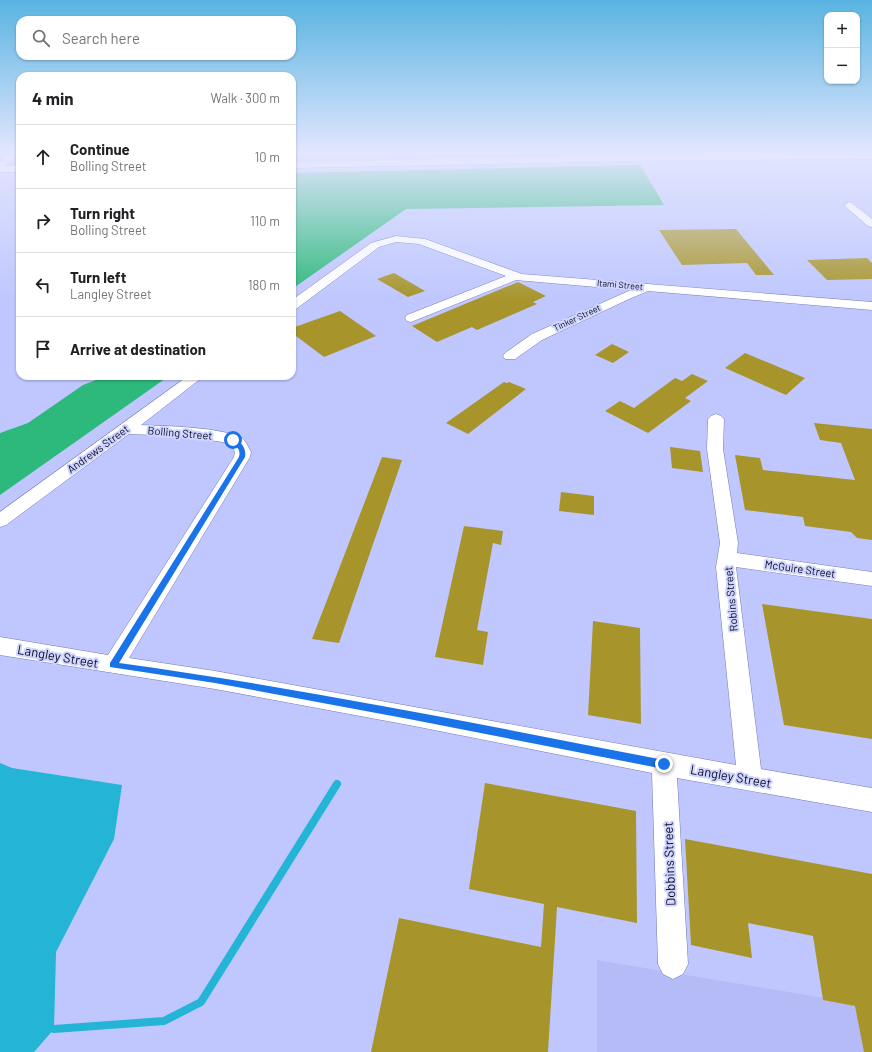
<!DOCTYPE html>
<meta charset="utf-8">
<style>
:root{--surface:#fff;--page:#f2f2f2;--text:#202124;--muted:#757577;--line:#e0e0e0}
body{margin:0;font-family:Barlow,sans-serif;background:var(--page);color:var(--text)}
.controls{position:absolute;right:12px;top:12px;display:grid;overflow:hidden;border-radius:8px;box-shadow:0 1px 3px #0004}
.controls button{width:36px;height:36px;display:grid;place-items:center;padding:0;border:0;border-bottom:1px solid var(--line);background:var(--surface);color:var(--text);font:20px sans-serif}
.stop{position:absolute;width:12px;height:12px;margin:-9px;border:3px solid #1a73e8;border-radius:50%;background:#fff}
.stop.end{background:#1a73e8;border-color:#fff;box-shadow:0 1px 4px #0008}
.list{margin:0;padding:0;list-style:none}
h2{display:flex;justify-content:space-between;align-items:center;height:52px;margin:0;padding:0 16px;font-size:17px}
h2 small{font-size:13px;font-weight:400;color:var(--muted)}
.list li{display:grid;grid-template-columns:26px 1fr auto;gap:12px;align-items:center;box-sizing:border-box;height:64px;padding:0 16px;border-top:1px solid var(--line)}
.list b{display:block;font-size:15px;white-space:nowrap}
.list p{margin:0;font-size:13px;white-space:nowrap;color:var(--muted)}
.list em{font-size:13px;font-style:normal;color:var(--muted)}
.icon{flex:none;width:22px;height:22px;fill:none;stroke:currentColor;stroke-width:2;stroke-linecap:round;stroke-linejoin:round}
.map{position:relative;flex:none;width:872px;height:1052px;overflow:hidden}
.search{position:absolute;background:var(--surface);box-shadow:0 1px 3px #0004;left:16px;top:16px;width:280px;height:44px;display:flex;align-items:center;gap:10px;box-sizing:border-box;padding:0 14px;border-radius:12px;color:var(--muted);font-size:15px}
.panel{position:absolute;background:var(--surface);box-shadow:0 1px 3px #0004;left:16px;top:72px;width:280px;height:308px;border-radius:12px}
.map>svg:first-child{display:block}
</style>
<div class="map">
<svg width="872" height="1052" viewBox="0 0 872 1052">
<rect width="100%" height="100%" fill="#bfc7fe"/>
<g fill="#b5bbf7">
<rect x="0" y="151" width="20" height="16"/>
<path d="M394 151H804L807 154 543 156 530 154 487 155 472 159 395 160Z"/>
<path d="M597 960 872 1006V1052H597Z"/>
</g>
<g fill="#2cb97b">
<path d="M640 165 664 205 406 209 292 289V173Z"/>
<path d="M106 376H169L0 495V433L28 423 83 385Z"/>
</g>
<path fill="#23b4d6" d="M0 763 12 768 122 785 114 839 56 952 54 1029 34 1052H0Z"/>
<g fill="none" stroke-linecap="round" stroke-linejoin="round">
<path stroke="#23b4d6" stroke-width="8" d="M54 1029 164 1021 201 1002 337 784"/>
</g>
<g fill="#a7952c">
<path d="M736 229 774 275H756L747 263 682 265 659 230Z"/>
<path d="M867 258 872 263V279L827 280 807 260Z"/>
<path d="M394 273 425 291 408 297 377 279Z"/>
<path d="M518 282 546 296 533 302 537 304 477 330 472 327 437 342 412 326Z"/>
<path d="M340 311 376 336 324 357 292 333V328Z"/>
<path d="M612 344 629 352 613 363 595 355Z"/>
<path d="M745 353 805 378 786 395 725 368Z"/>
<path d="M692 374 708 381 685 398 691 401 648 433 605 411 620 401 634 408 675 378 682 381Z"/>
<path d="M504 382 507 383 509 382 526 389 468 434 446 423Z"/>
<path d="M814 423 872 429V540L857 538 851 532 805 526 803 517 745 510 735 455 760 458 763 470 855 480 841 443 820 440Z"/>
<path d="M670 447 700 451 703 472 672 468Z"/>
<path d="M382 457 402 460 339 643 312 639Z"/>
<path d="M561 492 594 496V515L559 511Z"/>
<path d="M464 526 503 531 501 545 493 543 477 630 488 632 483 665 435 657Z"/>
<path d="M762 604 872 619V739L784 725Z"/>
<path d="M593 621 640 628 641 724 588 715Z"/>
<path d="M485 783 636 811 637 923 557 907 548 1052H371L399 918 541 947 544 904 469 889Z"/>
<path d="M685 839 872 874V1052H864L855 1006 823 1000 813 936 748 923 752 958 691 945Z"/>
</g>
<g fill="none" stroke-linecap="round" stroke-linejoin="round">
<g stroke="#747ab9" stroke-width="1">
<g id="street">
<path d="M11 151H20V153L3 168 0 169V161Z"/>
<path d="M849 202 852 203 872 219V227L868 226 846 207 844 205Z"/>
<path d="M396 236 425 239 522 274 872 302V310L648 291 629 299 542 340 515 359H505L503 356 505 353 532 334 631 290 516 280 411 322 407 321 405 318 407 315 506 276 419 244 396 242 379 247 296 309 292 310V300L371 243Z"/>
<path d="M188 376H204L141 425C164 426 225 427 243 439 246 442 249 448 251 452L250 457 129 658 215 671 736 765 716 567 720 543 707 449 708 419 711 416 716 414 721 416 724 419 723 449 738 543 737 553 872 572V586L736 567 761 769 872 788V812L677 778 688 964 683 974 673 979 663 974 658 964 652 773 414 726 215 689 0 655V637L108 655 234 457 235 452 232 446 223 442 181 436 129 434 6 525 0 527V512Z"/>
</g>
</g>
<g stroke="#747ab9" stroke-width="1">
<g id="primary">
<path d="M872 153V159L685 160 292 168V162L685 154Z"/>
<rect x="0" y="166" width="20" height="6"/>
</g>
</g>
<use href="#street" fill="#fff" fill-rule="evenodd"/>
<use href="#primary" fill="#fff" fill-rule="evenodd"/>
</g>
<linearGradient id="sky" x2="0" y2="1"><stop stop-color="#59b4e1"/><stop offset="0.51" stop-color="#e2e6ff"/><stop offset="1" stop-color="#e2e6ff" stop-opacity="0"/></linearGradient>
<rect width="872" height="299" fill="url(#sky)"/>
<path fill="#1a73e8" d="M231 439C240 439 247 448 245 457L119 663C302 688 483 725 664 760L667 761 669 764 667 767 664 769 414 720 215 683 110 667V663L239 457C241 449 237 447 231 442Z"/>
<g text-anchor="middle" stroke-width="4" stroke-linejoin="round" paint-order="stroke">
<g font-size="9" fill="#0a0b22" stroke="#cfd5ff">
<text transform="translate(620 285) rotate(5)" y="3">Itami Street</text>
<text transform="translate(577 318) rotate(-25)" y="3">Tinker Street</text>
</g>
<g font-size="11" fill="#0a0b22" stroke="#cfd5ff">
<text transform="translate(180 433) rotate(5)" y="4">Bolling Street</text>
<text transform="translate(98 449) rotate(-36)" y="4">Andrews Street</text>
<text transform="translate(800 569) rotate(8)" y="4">McGuire Street</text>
<text transform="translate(731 599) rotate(-95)" y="4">Robins Street</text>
</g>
<g font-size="13" fill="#0a0b22" stroke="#cfd5ff">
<text transform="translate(58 656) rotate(10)" y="5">Langley Street</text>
<text transform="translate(731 776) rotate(10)" y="5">Langley Street</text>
<text transform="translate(669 864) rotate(-92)" y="5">Dobbins Street</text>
</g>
</g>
</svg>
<div class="controls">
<button>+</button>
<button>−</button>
</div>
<div class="stop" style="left:233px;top:440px"></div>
<div class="stop end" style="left:664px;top:764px"></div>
<div class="search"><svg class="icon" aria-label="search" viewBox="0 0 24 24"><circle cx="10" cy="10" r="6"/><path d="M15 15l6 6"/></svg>Search here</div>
<section class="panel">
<h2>4 min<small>Walk · 300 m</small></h2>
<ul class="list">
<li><svg class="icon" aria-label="ahead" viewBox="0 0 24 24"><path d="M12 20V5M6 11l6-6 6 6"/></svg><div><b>Continue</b><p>Bolling Street</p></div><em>10 m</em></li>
<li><svg class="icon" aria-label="right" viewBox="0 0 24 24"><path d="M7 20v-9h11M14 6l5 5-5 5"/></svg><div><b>Turn right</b><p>Bolling Street</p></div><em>110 m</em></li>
<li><svg class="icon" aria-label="left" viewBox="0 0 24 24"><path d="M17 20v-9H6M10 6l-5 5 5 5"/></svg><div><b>Turn left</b><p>Langley Street</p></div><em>180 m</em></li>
<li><svg class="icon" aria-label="arrive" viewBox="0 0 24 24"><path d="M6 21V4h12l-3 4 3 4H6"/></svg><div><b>Arrive at destination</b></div></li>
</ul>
</section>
</div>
